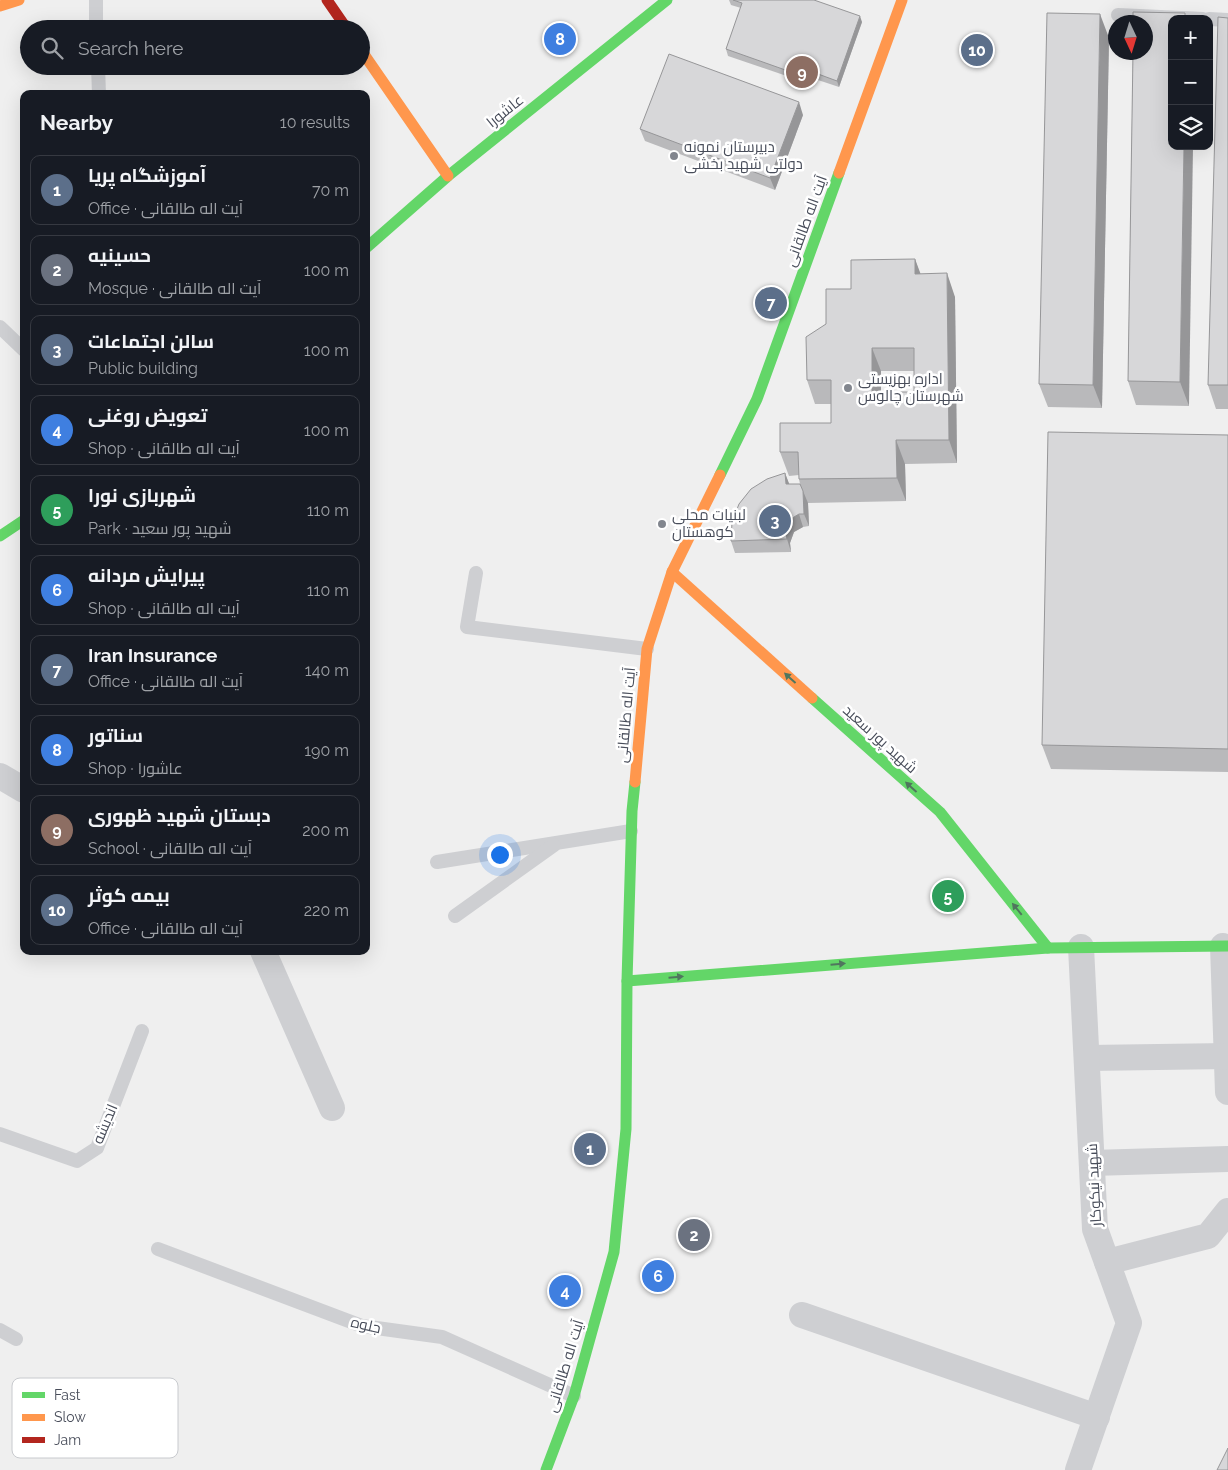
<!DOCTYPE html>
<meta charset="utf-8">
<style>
:root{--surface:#171b24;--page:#242831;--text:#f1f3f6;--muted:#9ea1a6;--line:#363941;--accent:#82868e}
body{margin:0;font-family:Raleway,Cairo,sans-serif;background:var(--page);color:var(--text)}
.controls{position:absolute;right:15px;top:15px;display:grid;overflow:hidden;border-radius:10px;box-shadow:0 5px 20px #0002}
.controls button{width:45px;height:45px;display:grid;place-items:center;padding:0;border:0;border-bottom:1px solid var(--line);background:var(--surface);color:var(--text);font:25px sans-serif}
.compass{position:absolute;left:1108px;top:15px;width:45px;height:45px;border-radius:50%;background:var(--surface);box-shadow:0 5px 20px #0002;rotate:176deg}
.you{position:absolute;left:499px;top:854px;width:18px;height:18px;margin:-12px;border:4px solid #fff;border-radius:50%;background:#1a73e8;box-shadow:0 0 0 8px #1a73e833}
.badge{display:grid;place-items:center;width:32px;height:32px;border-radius:50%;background:var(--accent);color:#fff;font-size:16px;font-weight:700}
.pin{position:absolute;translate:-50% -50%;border:2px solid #fff;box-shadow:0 1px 5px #0006}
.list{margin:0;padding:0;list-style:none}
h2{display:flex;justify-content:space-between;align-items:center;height:65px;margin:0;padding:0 20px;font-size:21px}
h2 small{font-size:16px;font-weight:400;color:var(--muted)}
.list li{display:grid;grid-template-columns:32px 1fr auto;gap:15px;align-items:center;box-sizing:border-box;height:70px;margin:0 10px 10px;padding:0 10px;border:1px solid var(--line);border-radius:10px}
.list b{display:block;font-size:19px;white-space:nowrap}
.list p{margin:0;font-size:16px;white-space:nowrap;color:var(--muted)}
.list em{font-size:16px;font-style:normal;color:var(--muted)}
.icon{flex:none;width:28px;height:28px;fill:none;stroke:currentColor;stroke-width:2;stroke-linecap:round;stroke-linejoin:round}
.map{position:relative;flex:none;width:1228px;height:1470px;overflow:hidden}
.search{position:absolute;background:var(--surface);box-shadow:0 5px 20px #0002;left:20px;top:20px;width:350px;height:55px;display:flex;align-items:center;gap:12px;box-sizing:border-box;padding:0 18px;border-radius:28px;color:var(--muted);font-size:19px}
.panel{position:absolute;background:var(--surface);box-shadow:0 5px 20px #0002;left:20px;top:90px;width:350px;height:865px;border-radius:10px}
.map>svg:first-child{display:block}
</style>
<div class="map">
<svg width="1228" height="1470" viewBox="0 0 1228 1470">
<rect width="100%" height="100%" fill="#efefef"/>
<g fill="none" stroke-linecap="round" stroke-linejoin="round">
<g stroke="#cecfd2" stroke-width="14">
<path d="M96 0V29"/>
<path d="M1118 15 1203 19"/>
<path d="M1209 19 1228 20"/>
<path d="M98 66 99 94"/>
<path d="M0 327 24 350"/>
<path d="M476 573 467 627 647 649"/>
<path d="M437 862 631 831"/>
<path d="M455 916 554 845"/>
<path d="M0 1134 77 1161 97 1148 142 1031"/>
<path d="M158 1249 362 1326 442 1337 574 1396"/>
<path d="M0 1330 16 1339"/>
</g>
<g stroke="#cecfd2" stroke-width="26">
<path d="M0 776 24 790"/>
<path d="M1223 946 1228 1092"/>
<path d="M263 951 332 1108"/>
<path d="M1088 1058 1228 1056"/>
<path d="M1092 1163 1228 1159"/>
<path d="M1107 1262 1208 1236 1228 1211"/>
<path d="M802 1315 1097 1417"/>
<path d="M1078 1470 1129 1323 1095 1229 1081 947"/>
</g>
<g stroke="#63d668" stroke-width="11">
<path d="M366 248 448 176 667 0"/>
<path d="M720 475 757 399 839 173"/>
<path d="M0 536 24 520"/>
<path d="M812 698 940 812 1048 948"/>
<path d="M627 981 1048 948 1228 946"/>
<path d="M546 1470 574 1396 614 1252 626 1129 627 981 632 811 635 782"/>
</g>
<g stroke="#ff974d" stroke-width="11">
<path d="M0 6 19 0"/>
<path d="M361 50 448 176"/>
<path d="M839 173 902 0"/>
<path d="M672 572 812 698"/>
<path d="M635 782 647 649 672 572 720 475"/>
</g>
<path stroke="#b3261e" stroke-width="11" d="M327 0 347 29"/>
</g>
<g fill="#b9b9bb" fill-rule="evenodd">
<path d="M729 0H814L862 22 839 87 812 78 810 84 728 56 726 49 741 8 731 5Z"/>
<path d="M1228 18V409H1216L1208 385Z"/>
<path d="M1109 38 1102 408 1048 407 1039 384Z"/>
<path d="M1133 52 1189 406 1136 405 1128 381Z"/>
<path d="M803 115 775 190 645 141 640 129Z"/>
<path d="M915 259 920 274 955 297 957 463 905 464 906 501 808 503 809 526 803 527 794 532 790 543 791 552 735 553 731 541 785 473 789 484H800L799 479V475L789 476 780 452 831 423V404H815L807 380 826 324 851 289ZM881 371H914V392H881Z"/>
<path d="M1228 435V772L1051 769 1042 745Z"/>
</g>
<g fill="#969698">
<path d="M1100 14 1109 38 1102 408 1093 385Z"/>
<path d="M860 16 862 22 839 87 837 81Z"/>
<path d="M810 71 812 78 810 84 808 78Z"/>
<path d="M799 102 803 115 775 190 770 178Z"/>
<path d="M1184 146H1193L1189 406 1180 382Z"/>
<path d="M915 259 924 283 915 274Z"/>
<path d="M947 273 955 297 957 463 949 440Z"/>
<path d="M872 348 881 371V416L872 392Z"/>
<path d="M896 440 905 464 906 501 897 478Z"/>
<path d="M785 473 790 486 786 484Z"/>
<path d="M803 491 808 503 809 526 804 514Z"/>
<path d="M799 514 803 527 794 532 790 543 791 552 787 539 785 530 789 520Z"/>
</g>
<g fill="#d7d7d9" stroke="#969698" fill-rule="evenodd">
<path d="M733 0H814L860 16 837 81 810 71 808 78 726 49 742 3Z"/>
<path d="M1133 12 1185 13V19H1172V146H1184L1180 382 1128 381 1133 52H1146V22H1133Z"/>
<path d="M1047 13 1100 14 1093 385 1039 384Z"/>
<path d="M1218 17 1228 18V385H1208Z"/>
<path d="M669 54 799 102 770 178 640 129Z"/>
<path d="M915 259V274L947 273 949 440H896L897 478 799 479 798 452H780V423H831V380H807L806 337 826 324V289H851V260ZM872 348H914V392H872Z"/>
<path d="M1048 432 1228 435V749L1042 745Z"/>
<path d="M785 473 786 484H800L803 491 804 514H799L789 520 785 530 787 539 731 541 732 522 739 504 751 489 767 479Z"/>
<path d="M1228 1448V1470H1217Z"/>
</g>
<defs><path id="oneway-solid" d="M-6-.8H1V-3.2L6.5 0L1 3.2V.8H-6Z" transform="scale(1.25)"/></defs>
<g fill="#50765e">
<use href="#oneway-solid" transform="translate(790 678) rotate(-138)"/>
<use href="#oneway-solid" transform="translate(911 787) rotate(-138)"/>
<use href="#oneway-solid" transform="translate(1017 909) rotate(-129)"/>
<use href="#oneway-solid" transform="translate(838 964) rotate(-5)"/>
<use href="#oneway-solid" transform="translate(676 977) rotate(-5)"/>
</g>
<g fill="#82868e" stroke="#fff" stroke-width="2">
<circle cx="674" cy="156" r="5"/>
<circle cx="848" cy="388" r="5"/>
<circle cx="662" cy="524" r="5"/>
</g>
<g text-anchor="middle" stroke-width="5" stroke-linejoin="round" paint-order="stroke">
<g font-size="15" fill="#484d5a" stroke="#fff">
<text transform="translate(505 111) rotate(-39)" y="5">عاشورا</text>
<text transform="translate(806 221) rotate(-70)" y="5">آیت اله طالقانی</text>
<text transform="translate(626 715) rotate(-85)" y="5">آیت اله طالقانی</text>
<text transform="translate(880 739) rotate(42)" y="5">شهید پور سعید</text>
<text transform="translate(105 1124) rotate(-67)" y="5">اندیشه</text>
<text transform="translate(1094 1185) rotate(-93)" y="5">شهید نیکوکار</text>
<text transform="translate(366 1325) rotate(13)" y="5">جلوه</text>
<text transform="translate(565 1366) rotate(-73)" y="5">آیت اله طالقانی</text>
</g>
<g font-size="15" fill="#484d5a" stroke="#fff" text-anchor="start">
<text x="684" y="152">دبیرستان نمونه<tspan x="684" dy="17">دولتی شهید بخشی</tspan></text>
<text x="858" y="384">اداره بهزیستی<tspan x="858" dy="17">شهرستان چالوس</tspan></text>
<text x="672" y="520">لبنیات محلی<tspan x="672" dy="17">کوهستان</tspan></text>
</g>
</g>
<rect x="12" y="1378" width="166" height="80" rx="8" fill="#fff" stroke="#c8cace" stroke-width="1"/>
<rect x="22" y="1392" width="23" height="6" fill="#63d668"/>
<rect x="22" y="1414" width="23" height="7" fill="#ff974d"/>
<rect x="22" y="1437" width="23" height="6" fill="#b3261e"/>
<g font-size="14" fill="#484d5a">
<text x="54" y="1400">Fast</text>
<text x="54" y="1422">Slow</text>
<text x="54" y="1445">Jam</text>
</g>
</svg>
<div class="controls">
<button>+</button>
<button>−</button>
<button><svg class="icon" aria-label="layers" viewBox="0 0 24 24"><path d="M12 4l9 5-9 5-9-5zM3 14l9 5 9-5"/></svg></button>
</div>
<svg class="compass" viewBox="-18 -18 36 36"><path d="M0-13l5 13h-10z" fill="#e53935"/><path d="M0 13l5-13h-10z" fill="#9ea1a6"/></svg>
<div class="you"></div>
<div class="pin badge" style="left:590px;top:1149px;background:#5c6f8a">1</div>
<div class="pin badge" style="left:694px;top:1235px;background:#6b7280">2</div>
<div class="pin badge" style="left:775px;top:521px;background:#5c6f8a">3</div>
<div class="pin badge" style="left:565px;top:1291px;background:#3f7fe0">4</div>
<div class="pin badge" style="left:948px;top:896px;background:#2e9e5b">5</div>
<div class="pin badge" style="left:658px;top:1276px;background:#3f7fe0">6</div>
<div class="pin badge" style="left:771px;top:303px;background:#5c6f8a">7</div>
<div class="pin badge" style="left:560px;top:39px;background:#3f7fe0">8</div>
<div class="pin badge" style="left:802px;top:72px;background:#8d6e63">9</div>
<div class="pin badge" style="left:977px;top:50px;background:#5c6f8a">10</div>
<div class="search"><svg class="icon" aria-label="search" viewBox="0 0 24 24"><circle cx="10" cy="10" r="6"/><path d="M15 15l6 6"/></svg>Search here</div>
<section class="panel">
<h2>Nearby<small>10 results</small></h2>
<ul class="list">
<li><span class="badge" style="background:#5c6f8a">1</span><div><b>آموزشگاه پریا</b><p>Office · آیت اله طالقانی</p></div><em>70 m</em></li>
<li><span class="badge" style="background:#6b7280">2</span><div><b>حسینیه</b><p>Mosque · آیت اله طالقانی</p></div><em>100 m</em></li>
<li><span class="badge" style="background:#5c6f8a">3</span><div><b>سالن اجتماعات</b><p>Public building</p></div><em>100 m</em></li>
<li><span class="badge" style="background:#3f7fe0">4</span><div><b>تعویض روغنی</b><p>Shop · آیت اله طالقانی</p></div><em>100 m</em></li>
<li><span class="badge" style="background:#2e9e5b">5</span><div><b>شهربازی نورا</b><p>Park · شهید پور سعید</p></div><em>110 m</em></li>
<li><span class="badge" style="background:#3f7fe0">6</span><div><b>پیرایش مردانه</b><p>Shop · آیت اله طالقانی</p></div><em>110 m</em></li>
<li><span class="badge" style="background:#5c6f8a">7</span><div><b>Iran Insurance</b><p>Office · آیت اله طالقانی</p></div><em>140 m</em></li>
<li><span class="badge" style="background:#3f7fe0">8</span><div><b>سناتور</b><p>Shop · عاشورا</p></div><em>190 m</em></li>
<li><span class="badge" style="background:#8d6e63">9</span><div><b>دبستان شهید ظهوری</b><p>School · آیت اله طالقانی</p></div><em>200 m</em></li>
<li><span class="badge" style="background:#5c6f8a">10</span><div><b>بیمه کوثر</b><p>Office · آیت اله طالقانی</p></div><em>220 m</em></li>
</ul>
</section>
</div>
